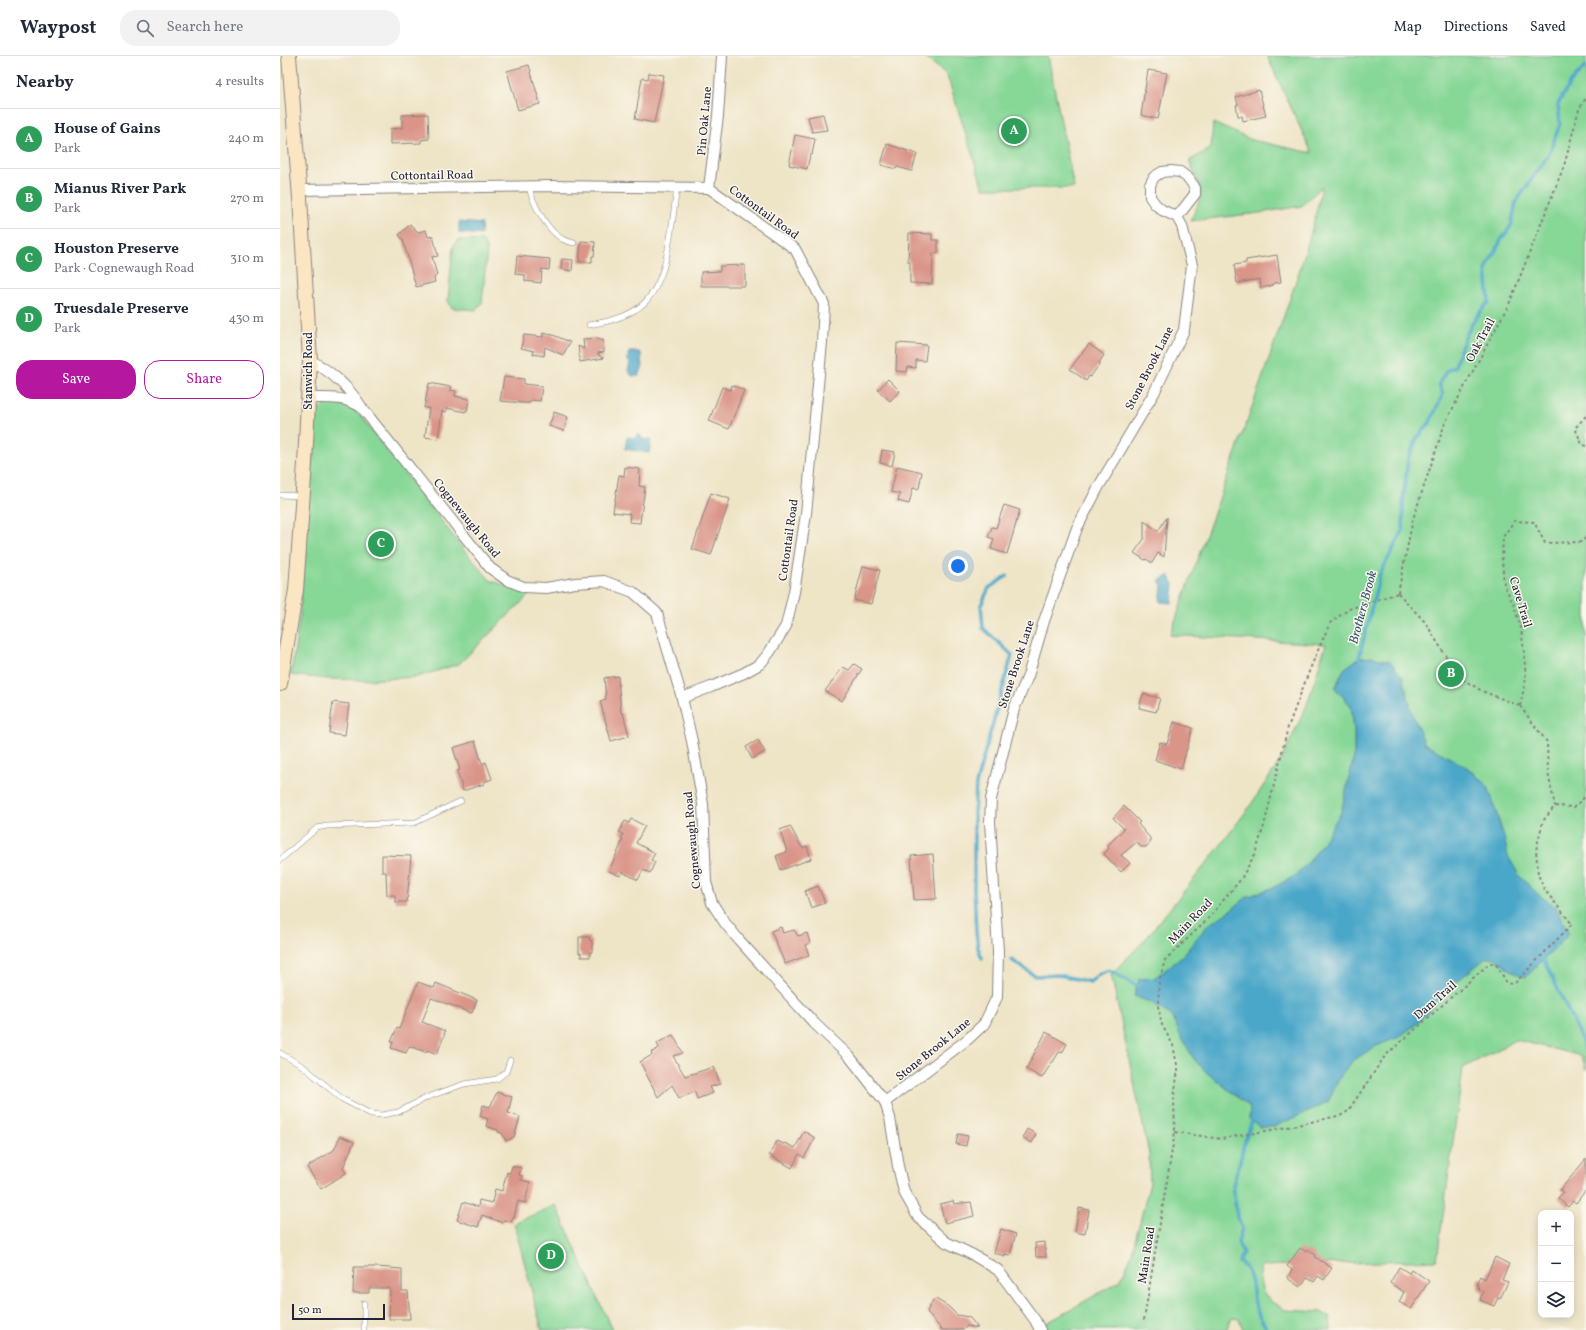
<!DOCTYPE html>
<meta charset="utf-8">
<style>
:root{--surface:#fff;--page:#f2f2f3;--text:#1f2937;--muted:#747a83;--line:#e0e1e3;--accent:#b5179e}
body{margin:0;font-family:Vollkorn,serif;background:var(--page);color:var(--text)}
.controls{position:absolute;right:12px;bottom:12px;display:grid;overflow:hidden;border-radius:8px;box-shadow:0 2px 10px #0003}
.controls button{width:36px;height:36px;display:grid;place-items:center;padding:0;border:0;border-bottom:1px solid var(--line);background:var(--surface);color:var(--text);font:20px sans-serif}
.scale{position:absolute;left:12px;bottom:10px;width:93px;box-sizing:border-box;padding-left:4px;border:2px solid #22223b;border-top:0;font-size:11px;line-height:14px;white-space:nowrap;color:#22223b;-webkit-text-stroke:3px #fbf7ec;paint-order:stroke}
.you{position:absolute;left:678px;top:510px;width:14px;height:14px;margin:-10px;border:3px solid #fff;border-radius:50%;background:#1a73e8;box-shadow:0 0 0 6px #1a73e833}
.badge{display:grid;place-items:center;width:26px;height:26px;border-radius:50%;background:var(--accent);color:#fff;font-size:13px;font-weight:700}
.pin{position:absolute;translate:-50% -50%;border:2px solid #fff;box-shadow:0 1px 4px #0006}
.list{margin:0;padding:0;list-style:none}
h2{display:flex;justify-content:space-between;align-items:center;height:52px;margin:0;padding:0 16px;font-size:17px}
h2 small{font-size:13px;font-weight:400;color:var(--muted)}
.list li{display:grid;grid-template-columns:26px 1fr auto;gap:12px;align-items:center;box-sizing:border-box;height:60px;padding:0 16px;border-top:1px solid var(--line)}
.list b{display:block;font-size:15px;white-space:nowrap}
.list p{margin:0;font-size:13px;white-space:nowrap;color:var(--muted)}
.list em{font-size:13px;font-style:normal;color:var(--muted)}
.actions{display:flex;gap:8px;padding:12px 16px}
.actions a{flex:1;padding:9px 0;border:1px solid var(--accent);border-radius:16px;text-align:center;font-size:14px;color:var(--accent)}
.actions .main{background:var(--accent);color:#fff}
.icon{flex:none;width:22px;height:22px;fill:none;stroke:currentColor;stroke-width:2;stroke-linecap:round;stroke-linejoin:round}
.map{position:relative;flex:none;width:1306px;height:1274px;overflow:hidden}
header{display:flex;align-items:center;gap:24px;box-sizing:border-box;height:56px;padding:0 20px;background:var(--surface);border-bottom:1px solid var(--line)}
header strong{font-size:19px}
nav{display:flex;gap:22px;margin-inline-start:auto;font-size:14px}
.search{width:280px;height:36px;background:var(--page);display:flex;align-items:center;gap:10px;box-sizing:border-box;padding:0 14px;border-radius:16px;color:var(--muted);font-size:15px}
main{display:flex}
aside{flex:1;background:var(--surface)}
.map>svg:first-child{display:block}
</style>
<header>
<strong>Waypost</strong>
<div class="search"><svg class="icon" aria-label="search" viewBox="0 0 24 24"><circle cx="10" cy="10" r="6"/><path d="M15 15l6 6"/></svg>Search here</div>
<nav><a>Map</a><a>Directions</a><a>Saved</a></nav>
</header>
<main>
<aside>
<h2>Nearby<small>4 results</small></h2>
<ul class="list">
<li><span class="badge" style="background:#2e9e5b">A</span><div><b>House of Gains</b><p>Park</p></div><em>240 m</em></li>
<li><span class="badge" style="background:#2e9e5b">B</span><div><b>Mianus River Park</b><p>Park</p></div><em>270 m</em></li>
<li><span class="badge" style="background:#2e9e5b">C</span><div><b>Houston Preserve</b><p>Park · Cognewaugh Road</p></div><em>310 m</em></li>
<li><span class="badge" style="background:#2e9e5b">D</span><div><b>Truesdale Preserve</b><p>Park</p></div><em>430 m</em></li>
</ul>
<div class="actions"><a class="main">Save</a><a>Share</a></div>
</aside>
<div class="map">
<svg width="1306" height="1274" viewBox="0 0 1306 1274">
<rect width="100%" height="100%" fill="#fbf7ec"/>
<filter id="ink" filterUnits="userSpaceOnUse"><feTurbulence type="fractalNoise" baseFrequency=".025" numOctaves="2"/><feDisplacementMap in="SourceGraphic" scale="8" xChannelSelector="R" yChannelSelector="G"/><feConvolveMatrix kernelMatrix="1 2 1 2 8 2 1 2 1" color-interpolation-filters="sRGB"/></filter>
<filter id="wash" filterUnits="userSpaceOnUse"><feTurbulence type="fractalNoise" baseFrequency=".012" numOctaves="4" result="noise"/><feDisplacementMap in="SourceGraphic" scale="16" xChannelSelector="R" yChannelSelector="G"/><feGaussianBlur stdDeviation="0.9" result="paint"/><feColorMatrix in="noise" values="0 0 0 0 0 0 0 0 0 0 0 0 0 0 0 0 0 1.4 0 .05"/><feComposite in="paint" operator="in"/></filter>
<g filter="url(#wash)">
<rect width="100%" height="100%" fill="#eee4c6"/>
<g fill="#87d797" stroke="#547c69">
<path d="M644 0H768L794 132H703L667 19Z"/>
<path d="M987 0H1306V1014L1302 1000 1236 984 1183 1012 1157 1204 982 1210 979 1222 983 1236 992 1246 1005 1254 1041 1256 1050 1262 1051 1274H963L959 1263 952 1262 946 1274H763L760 1271 840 1225 851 1200 870 1127 869 1098 831 918 863 886 933 799 968 753 1002 702 1027 649 1046 588 890 579C924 485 958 392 991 297 1010 242 1031 187 1042 130L1022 150 979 157 910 165C925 137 922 133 909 105L931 92 933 67 972 84 1032 97Z"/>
<path d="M178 184 202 185 207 193 202 247 196 254 172 252 168 245 173 190Z"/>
<path d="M50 346 71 351 80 359 183 493 210 524 250 538 179 608 137 621 84 624 48 623 11 619 20 558 24 483 36 357 39 353Z"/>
<path d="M276 1149 332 1274H262L234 1167Z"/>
</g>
<g fill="#4ba7c9" stroke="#366482">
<path d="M179 166 202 168 201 179 179 177Z"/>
<path d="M349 296H360L362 300 361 305 363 311 359 320H352L348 315 350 307 347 304Z"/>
<path d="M357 379H360L362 383 371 384 369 397 345 393 347 381 355 382Z"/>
<path d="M889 519 894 528 892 547 880 546 882 529 879 525Z"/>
<path d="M1092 601 1110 605 1123 622 1133 660 1145 688 1188 712 1208 730 1224 781 1228 800 1240 821 1259 839 1276 851 1289 878 1246 921 1230 915 1215 902H1206L1176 926 1134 970 1117 982 1096 990 1074 1004 1062 1017 1048 1046 994 1071H980L969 1063 970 1051 926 1016 914 1003 901 981 892 960 872 947 854 940 859 923 874 922 884 915 903 899 927 870 951 854 967 841 992 832 1013 821 1029 806 1045 783 1061 756 1074 700V674L1071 650 1055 632 1064 613 1079 602Z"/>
</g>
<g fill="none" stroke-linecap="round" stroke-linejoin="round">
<g stroke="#4ba7c9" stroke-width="3.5">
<path d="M1080 605 1079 602 1100 518 1123 474V443L1128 403 1137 382 1149 368 1163 338 1159 328 1166 315 1175 310C1182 286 1191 264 1209 246L1206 213 1221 184 1231 170 1236 146 1269 98 1280 68 1278 48 1291 26 1306 10"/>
<path d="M702 902 698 892 696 876 694 833V759L696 728 732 599 703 572 701 549 709 532 727 520"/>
<path d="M1259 902 1264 904C1278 935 1294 964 1306 995"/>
<path d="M732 904 755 920 779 919 810 926 819 918 829 914 857 930 861 929"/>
<path d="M973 1062 964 1088 961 1101 953 1129 957 1162 962 1171 958 1187 963 1197 959 1206C977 1218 970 1240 978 1257 980 1263 985 1268 987 1274"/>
</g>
</g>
<g id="blocks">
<g fill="#da9488">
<path d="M249 9 260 48 238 54 227 15Z"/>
<path d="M868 14 887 17 878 63 861 59Z"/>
<path d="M369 17 384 19 374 67 355 63 362 22 368 23Z"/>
<path d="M979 34 986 60 963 65 962 60H958L956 49H958L956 41Z"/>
<path d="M148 58 149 83 141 84V87L110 88V73L122 72V59Z"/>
<path d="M543 58 547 74 532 76 528 61Z"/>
<path d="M515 79 535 83 532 99H530L527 113 509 109Z"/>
<path d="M607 88 637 98 632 115 617 111 616 113 601 109Z"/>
<path d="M130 168 138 176 146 174 148 181 153 180 158 200 152 201 157 219 154 222 155 226 136 231 123 184 119 179Z"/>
<path d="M629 177 652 178V184H658V197H653L652 228 630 227V206H628Z"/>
<path d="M301 185 315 186 314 200H312V206H299Z"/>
<path d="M997 199 1001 226 994 227 991 230 981 232 980 223 957 227 954 209 966 207V204Z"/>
<path d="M237 200 270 203 269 214 262 213 261 227 245 225V219L235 218Z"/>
<path d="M282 203 293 204 292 215 281 213Z"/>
<path d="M465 209V230H421V216L440 215V210Z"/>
<path d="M263 277 273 279 290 286 283 299 265 291 264 300 253 298 254 295 241 292 244 279 263 281Z"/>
<path d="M318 282V284H323L324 296 318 297 319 300 324 302 300 306 298 290 304 293 303 283Z"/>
<path d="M617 287 647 289 645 305 636 304V312L628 311 627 316 616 315Z"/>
<path d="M809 288 824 299 819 307 820 308 810 321 809 320 806 325 790 313Z"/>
<path d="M224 321 244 323V328L262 330 260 345 251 344 250 347H244L220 345Z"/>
<path d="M608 323 620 335 610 345 598 334Z"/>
<path d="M149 327 171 331 170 334 176 335 175 340 189 343 187 355H185V356L167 352 166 356 162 355 158 383 145 381 149 352H144Z"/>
<path d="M452 329 464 334 449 373 429 365 442 331 451 334Z"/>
<path d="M274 356 288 361 284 375 269 370Z"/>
<path d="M602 394 615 396 612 410 600 407Z"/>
<path d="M617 410 642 416 639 432 638 433 633 432 629 448 618 445 620 438 611 436Z"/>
<path d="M345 411 360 413 359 430 365 431 360 467 349 466 350 458 333 456 339 419 344 420Z"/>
<path d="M431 437 450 443 431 499 412 493Z"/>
<path d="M724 449 740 454 727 498 711 493 714 483 708 481 712 471 716 472Z"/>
<path d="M887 461 884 501 878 497 872 507 866 503 865 504 854 497 864 483V465L878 475Z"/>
<path d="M583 510 600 514 591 548 574 544Z"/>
<path d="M574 608 582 613 562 645 545 635 563 611 569 614Z"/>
<path d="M338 620 341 657H343L349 680 331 685 320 645 326 643 324 622Z"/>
<path d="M863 638 880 642 876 656 859 652Z"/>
<path d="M53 646 69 648 65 679 49 677Z"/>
<path d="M894 666 913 672 901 713 875 704 880 686 887 688Z"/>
<path d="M478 684 485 696 472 703 466 691Z"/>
<path d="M195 685 202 708 206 706 212 723 204 726V728L183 735 177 715 180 714 173 692Z"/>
<path d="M844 750 860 766 858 768 870 782V787L866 791H861L857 786 841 799 850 807 841 816 824 798 829 792 827 790 844 773 833 762Z"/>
<path d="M351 763 365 770 356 787 375 797 371 804 375 806 370 817 363 814 358 824 342 816 340 820 329 815 343 784 341 783 343 778 339 776 345 765 349 767Z"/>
<path d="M510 770 522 792 527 790 531 803 501 814 496 800 507 796 500 774Z"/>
<path d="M653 798 656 843 634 844 631 800Z"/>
<path d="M102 799 131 800 127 846H115V839H107L106 816H102Z"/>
<path d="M538 830 545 847 531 852 525 835Z"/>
<path d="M501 871 503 877 514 874 518 880 527 877 530 887 525 889 529 899 505 908 491 875Z"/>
<path d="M299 881H309L310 885H312V896H310V901H301V897H299Z"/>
<path d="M138 926 154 932 156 927 197 944 192 957 151 942 142 966 165 975 164 977H165L157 998 147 994 146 996 129 990 126 997 111 992 113 986H111L117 972 119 973Z"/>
<path d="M766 976 787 988 782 997 779 996 773 1006H772L762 1022 746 1013Z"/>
<path d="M393 979 403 997 393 1000 405 1020 434 1011 440 1028 430 1031 433 1037 417 1043 415 1036 399 1042 392 1029 378 1041 360 1006 372 999 371 997 379 992 377 987Z"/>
<path d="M217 1036 232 1041 228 1057 240 1061 234 1081 226 1085 222 1077 218 1076V1074L206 1070 208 1063 200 1060 203 1049 210 1051Z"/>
<path d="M747 1073 756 1078 752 1087 742 1082Z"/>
<path d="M524 1075 535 1082 524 1102 519 1098 512 1112 489 1099 497 1085 504 1088 505 1087 515 1092Z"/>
<path d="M678 1078 688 1080 686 1090 676 1088Z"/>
<path d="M60 1080 74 1086 63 1112 66 1117 41 1133 27 1111 54 1094Z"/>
<path d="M1306 1103V1134L1296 1147 1293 1145 1288 1151 1278 1142 1283 1136 1280 1134Z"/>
<path d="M232 1110 241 1112 239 1119 242 1120 241 1124 250 1126 245 1147 238 1145 234 1161H233L231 1166 224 1164 223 1167 202 1159 198 1171 177 1164 183 1146 198 1151 199 1144 212 1147 215 1133 222 1135 227 1116 230 1117Z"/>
<path d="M673 1145 674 1148 691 1146 694 1160 665 1167 660 1148Z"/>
<path d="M799 1152 809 1154 805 1178 795 1176Z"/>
<path d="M721 1173 736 1178 730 1199 725 1198V1200L714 1197Z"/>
<path d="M765 1186 766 1201H756L755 1187Z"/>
<path d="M1020 1192 1027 1196 1028 1194 1036 1199 1035 1201 1052 1212 1044 1224 1038 1220 1034 1226 1027 1222 1020 1231 1007 1222 1012 1214 1007 1210Z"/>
<path d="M1215 1201 1229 1208 1222 1224 1228 1226 1220 1243 1218 1242 1214 1250 1200 1244 1203 1236 1199 1234 1197 1226 1200 1220 1205 1223Z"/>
<path d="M74 1211H97L122 1213V1235H128L130 1263H109L110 1232H89V1237H73Z"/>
<path d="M1119 1211 1129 1217 1131 1213 1149 1225 1131 1253 1119 1246 1124 1236 1110 1227Z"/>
<path d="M656 1243 669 1251 677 1259 689 1261 698 1272 687 1270 683 1274H662L647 1256 653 1244Z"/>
</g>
</g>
</g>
<g filter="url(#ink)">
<use href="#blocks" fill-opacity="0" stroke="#888380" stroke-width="1"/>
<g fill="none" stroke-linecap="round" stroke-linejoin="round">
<g stroke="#888380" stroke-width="6">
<g id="lane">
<path d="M249 130C252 147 267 174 282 183 286 185 290 186 294 187"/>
<path d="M309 269C325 266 341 263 355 254 390 234 391 168 397 132"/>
<path d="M0 439 21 440"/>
<path d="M0 804 37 772 47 770 134 767 181 745"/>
<path d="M0 997 24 1011 62 1043 91 1058 102 1059 118 1056 148 1041 184 1028 217 1023 226 1016 230 1004"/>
<path d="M84 1274V1247"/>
</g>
</g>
<g stroke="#888380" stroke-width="12">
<g id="street">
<path d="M429 132 438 60 442 0"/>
<path d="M19 134 271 130 429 132 515 193 544 248 542 286 526 458 514 536 506 570 489 597 480 608 464 617 431 631 402 642"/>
<path d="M30 304C52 316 69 331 82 352L210 512 227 524 244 531 266 532 295 527 324 525 353 536 377 557 402 642 412 685 423 748 426 826 432 847 445 867 459 884 534 967 569 1000 605 1046 610 1062 618 1110 624 1136 638 1161 666 1186 693 1199 718 1214 755 1264 760 1274"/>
<path d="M29 342C48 342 64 340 81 351"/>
<path d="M605 1046 688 983 704 968 717 941 718 895 710 766 711 743 734 653 748 620 764 565 797 472 819 430 874 337 904 274 912 209 902 170 897 161 882 154 875 148 870 141V129L874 121 882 116 891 115 900 116 909 123 915 132V138L897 161"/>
</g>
</g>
<g stroke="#888380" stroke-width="16">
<path id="secondary" d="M0 628 16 534 25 407 30 304 20 142 9 0"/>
</g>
<g stroke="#888380" stroke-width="2" stroke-dasharray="3 3" stroke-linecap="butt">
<path d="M1306 360 1295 372 1302 388 1306 390"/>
<path d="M1118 537 1133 463 1165 367 1230 246 1284 110 1299 53 1306 42"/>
<path d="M1118 537 1145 566 1172 610 1184 624 1202 635 1240 650"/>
<path d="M1240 650 1246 623 1244 596 1241 572 1233 547 1224 529 1222 503 1223 481 1234 465 1254 466 1265 487 1302 486 1306 481"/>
<path d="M1240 650 1267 686 1268 717 1275 750"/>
<path d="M1275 750 1294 751 1306 740"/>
<path d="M895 1076 941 1083 1013 1070 1062 1059 1068 1055 1105 1000 1210 907 1216 908 1227 927 1233 928 1236 926 1292 868 1264 833 1258 818 1256 794 1263 765 1275 750"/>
<path d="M864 1264 895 1076 894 1041 898 1014 893 989 882 969 878 950 879 927 885 904 926 865 961 823 975 798 984 770 1008 671 1030 613 1050 567 1069 553 1118 537"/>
</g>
<use href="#lane" stroke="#fff" stroke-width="5"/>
<use href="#street" stroke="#fff" stroke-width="10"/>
<use href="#secondary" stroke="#fbe6c4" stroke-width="14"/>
</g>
</g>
<g text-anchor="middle" stroke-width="3" stroke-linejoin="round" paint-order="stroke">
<g font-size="12" fill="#22223b" stroke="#fbf7ec">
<text transform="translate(424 65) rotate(-85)" y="4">Pin Oak Lane</text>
<text transform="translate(152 119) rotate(-1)" y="4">Cottontail Road</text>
<text transform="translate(484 156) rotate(36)" y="4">Cottontail Road</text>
<text transform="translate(1200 284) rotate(-62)" y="4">Oak Trail</text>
<text transform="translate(869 312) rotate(-63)" y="4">Stone Brook Lane</text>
<text transform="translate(28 315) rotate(-90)" y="4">Stanwich Road</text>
<text transform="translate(187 462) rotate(51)" y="4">Cognewaugh Road</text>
<text transform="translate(508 484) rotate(-82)" y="4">Cottontail Road</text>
<text transform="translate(1241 546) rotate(73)" y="4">Cave Trail</text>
<text transform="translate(736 608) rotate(-72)" y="4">Stone Brook Lane</text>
<text transform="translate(412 784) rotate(-95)" y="4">Cognewaugh Road</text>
<text transform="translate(910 865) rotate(-46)" y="4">Main Road</text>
<text transform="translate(1155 944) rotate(-41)" y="4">Dam Trail</text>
<text transform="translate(653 993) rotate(-39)" y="4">Stone Brook Lane</text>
<text transform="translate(866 1199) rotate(-81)" y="4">Main Road</text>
</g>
<g font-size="13" font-style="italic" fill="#325774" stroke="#fbf7ec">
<text transform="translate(1082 551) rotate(-75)" y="5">Brothers Brook</text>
</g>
</g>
</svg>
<div class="controls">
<button>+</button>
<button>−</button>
<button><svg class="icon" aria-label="layers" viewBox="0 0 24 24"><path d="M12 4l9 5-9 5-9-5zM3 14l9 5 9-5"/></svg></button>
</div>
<div class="scale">50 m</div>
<div class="you"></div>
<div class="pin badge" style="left:734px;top:75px;background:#2e9e5b">A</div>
<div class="pin badge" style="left:1171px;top:618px;background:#2e9e5b">B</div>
<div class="pin badge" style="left:101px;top:488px;background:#2e9e5b">C</div>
<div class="pin badge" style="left:271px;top:1200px;background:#2e9e5b">D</div>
</div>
</main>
